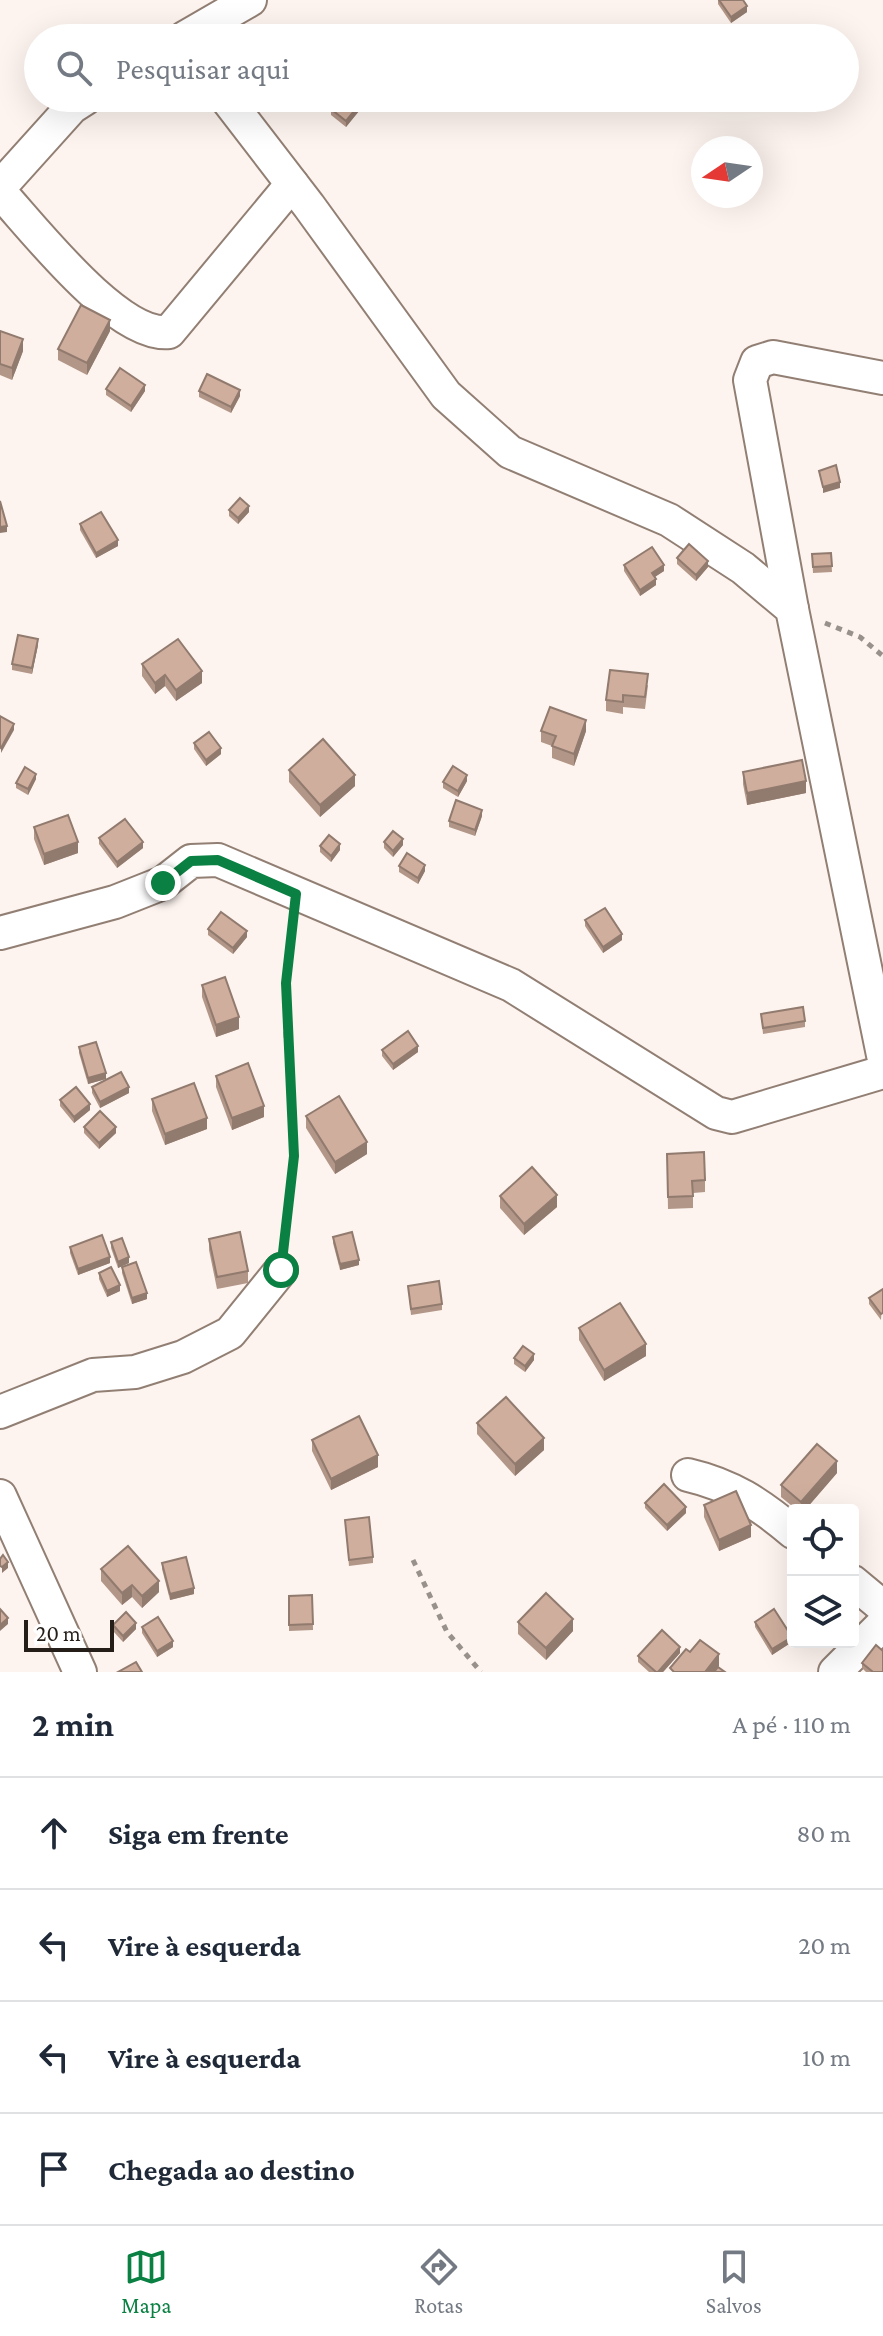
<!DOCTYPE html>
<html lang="pt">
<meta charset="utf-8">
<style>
:root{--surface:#fff;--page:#f2f2f3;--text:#1f2937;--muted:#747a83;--line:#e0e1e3;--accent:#0b8043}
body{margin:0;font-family:"Crimson Pro",serif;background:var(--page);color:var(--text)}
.controls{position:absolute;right:24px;bottom:24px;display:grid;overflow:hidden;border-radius:8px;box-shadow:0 8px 32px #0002}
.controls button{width:72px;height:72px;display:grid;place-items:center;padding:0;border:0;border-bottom:2px solid var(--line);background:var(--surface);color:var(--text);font:40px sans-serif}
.compass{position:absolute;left:691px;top:136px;width:72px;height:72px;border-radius:50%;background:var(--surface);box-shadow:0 8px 32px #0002;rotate:257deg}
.scale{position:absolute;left:24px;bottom:20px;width:90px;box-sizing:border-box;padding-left:8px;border:4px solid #241d18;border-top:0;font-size:22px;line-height:28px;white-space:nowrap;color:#241d18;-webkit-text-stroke:6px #fff;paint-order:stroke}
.stop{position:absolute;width:24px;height:24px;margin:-18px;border:6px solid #0b8043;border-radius:50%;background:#fff}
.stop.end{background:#0b8043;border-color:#fff;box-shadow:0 2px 8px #0008}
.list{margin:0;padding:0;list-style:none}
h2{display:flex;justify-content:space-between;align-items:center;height:104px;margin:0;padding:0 32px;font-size:34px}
h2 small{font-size:26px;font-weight:400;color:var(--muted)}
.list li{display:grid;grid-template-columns:52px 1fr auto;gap:24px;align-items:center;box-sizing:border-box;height:112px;padding:0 32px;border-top:2px solid var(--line)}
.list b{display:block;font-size:30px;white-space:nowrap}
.list em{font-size:26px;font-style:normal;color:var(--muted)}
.icon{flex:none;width:44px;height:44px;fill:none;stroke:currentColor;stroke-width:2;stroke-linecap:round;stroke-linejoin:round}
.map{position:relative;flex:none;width:883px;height:1672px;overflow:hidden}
.search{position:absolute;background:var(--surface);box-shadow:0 8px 32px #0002;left:24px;right:24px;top:24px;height:88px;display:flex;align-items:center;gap:20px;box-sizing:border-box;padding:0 28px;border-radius:44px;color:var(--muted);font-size:30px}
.sheet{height:552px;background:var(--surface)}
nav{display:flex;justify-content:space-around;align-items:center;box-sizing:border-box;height:112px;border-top:2px solid var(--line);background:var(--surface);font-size:22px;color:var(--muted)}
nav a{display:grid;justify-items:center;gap:4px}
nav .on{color:var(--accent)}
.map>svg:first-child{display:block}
</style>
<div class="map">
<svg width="883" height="1672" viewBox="0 0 883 1672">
<rect width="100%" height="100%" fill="#fdf4ef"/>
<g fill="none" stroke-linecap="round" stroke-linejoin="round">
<g stroke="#927f74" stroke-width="36">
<g id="minor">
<path d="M184 38 250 0"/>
<path d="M226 98 309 206 446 395 510 452 669 520 743 568 792 609 883 1055"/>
<path d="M0 187 72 107 86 98"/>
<path d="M0 192C34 229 118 338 169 332L292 184"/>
<path d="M792 609 750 380 757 362 773 357 883 378"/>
<path d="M0 933 115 902 163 883 191 861 218 860 511 985 716 1113 732 1117 883 1072"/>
<path d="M0 1412 93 1375 135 1372 183 1357 230 1333 281 1270"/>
<path d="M688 1475C731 1485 760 1504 793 1532"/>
<path d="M0 1496 80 1672"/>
<path d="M853 1582 883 1607"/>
<path d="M835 1672 883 1624"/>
</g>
</g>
<g stroke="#98908b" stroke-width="5" stroke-dasharray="6 6" stroke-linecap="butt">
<path d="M825 623 860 637 883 656"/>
<path d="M284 1241 294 1156 286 1034V983L293 925"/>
<path d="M413 1560 447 1632 481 1672"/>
</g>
<use href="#minor" stroke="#fff" stroke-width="32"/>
</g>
<g fill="#b29687">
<path d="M718 0H719L747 12 731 23 718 4Z"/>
<path d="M331 109 359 111 346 127 331 115Z"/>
<path d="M0 331 23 351 12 380 0 375Z"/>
<path d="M110 331 87 375 58 360V349Z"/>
<path d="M106 389 145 391 131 412 106 395Z"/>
<path d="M199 391 240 396 231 413 199 397Z"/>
<path d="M229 510 249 512 238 524 229 516Z"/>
<path d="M80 524 118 546 96 558 80 530Z"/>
<path d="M831 553 832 572 813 573 812 554Z"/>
<path d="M677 558 708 567 696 581 677 564Z"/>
<path d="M624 565 664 571 654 577 656 585 640 596 624 571Z"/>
<path d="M38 645 32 674 12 670V664Z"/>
<path d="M142 664 202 683 176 701 165 686 155 694 142 676Z"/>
<path d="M648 685 645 709 623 707V714L606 711V700Z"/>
<path d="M541 731H586L574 766 552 758V746L541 742Z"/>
<path d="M194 743 221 754 206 766 194 749Z"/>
<path d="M289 770 355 786 320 817 289 782Z"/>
<path d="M743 772 806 793 747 805 743 784Z"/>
<path d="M36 779 28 795 16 788V783Z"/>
<path d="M467 781 458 797 443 788V782Z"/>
<path d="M482 816 475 836 449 827V821Z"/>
<path d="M34 827 78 853 44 865 34 839Z"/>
<path d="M99 838 143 848 117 868 99 844Z"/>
<path d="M384 842 403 845 393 857 384 848Z"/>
<path d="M320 846 340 850 331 862 320 852Z"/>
<path d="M399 866 425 871 418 884 399 872Z"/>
<path d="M585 920 622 940 603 953 585 926Z"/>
<path d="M208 929 247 937 233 954 208 935Z"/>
<path d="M202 985 239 1029 216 1037 202 997Z"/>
<path d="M761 1014 805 1021V1027L763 1034Z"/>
<path d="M79 1047 106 1079 88 1084 79 1053Z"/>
<path d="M382 1050 418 1052 393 1070 382 1056Z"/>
<path d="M216 1076 264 1117 232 1130 216 1087Z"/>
<path d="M92 1087 129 1093 100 1108 92 1093Z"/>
<path d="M152 1099 207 1129 165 1145 152 1111Z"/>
<path d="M60 1100 90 1110 74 1123 60 1106Z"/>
<path d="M306 1116 367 1154 335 1174 306 1128Z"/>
<path d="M84 1127 116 1133 99 1149 84 1133Z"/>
<path d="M667 1154 705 1180V1192L693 1193V1208L668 1209Z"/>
<path d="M500 1196 557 1207 524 1235 500 1208Z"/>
<path d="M333 1237 359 1265 340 1270 333 1243Z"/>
<path d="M209 1239 248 1271V1283L217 1289 209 1250Z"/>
<path d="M111 1242 129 1263 118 1268 111 1248Z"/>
<path d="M70 1247 110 1263 78 1275 70 1253Z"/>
<path d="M122 1267 147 1299 132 1304 122 1273Z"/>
<path d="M99 1273 120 1291 107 1297 99 1279Z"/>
<path d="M408 1286 442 1304V1310L411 1315Z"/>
<path d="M883 1289 881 1320 869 1304V1298Z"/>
<path d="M579 1328 646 1356 604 1381 579 1340Z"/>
<path d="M514 1358 534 1360 525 1372 514 1364Z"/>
<path d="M477 1423 544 1450 515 1476 477 1434Z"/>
<path d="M312 1440 378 1467 331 1490 312 1451Z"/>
<path d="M837 1473 805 1510H797L781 1497V1485Z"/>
<path d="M645 1503 686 1513 667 1531 645 1508Z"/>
<path d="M704 1505 751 1537 719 1551 704 1517Z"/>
<path d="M345 1520 373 1557V1563L349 1566Z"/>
<path d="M162 1563 194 1594 170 1600 162 1569Z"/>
<path d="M101 1569 159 1592 142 1608 132 1597 122 1605 101 1581Z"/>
<path d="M312 1595 313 1630 289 1631V1596Z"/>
<path d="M518 1622 573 1631 546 1660 518 1634Z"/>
<path d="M755 1622 792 1642 772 1655 755 1627Z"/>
<path d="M113 1625 136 1629 123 1642 113 1631Z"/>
<path d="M142 1627 173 1647 157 1657 142 1633Z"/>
<path d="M680 1653 663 1672H649L638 1662V1656Z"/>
<path d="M862 1663 883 1672H866L862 1668Z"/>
</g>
<g fill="#917a6e">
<path d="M747 6V12L731 23V17Z"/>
<path d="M359 105V111L346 127V121Z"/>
<path d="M110 320V331L87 375V363Z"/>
<path d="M23 339V351L12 380V368Z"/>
<path d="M145 385V391L131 412V406Z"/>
<path d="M240 390V396L231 413V407Z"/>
<path d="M840 482V488L823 493V487Z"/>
<path d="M249 506V512L238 524V518Z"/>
<path d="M7 526V532L0 533V527Z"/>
<path d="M118 540V546L96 558V553Z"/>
<path d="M708 561V567L696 581V575Z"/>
<path d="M664 565V571L652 579V573Z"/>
<path d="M656 579V585L640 596V590Z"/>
<path d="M38 639V645L32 674V668Z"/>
<path d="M202 671V683L176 701V690Z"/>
<path d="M165 675V686L155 694V683Z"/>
<path d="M586 720V731L574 766V754Z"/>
<path d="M14 724V730L1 753V748Z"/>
<path d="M221 748V754L206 766V760Z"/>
<path d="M36 774V779L28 795V789Z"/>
<path d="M355 775V786L320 817V805Z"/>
<path d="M467 775V781L458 797V791Z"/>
<path d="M806 781V793L747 805V793Z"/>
<path d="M482 810V816L475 836V830Z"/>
<path d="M403 839V845L393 857V851Z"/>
<path d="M78 842V853L44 865V854Z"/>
<path d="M143 842V848L117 868V862Z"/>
<path d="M340 844V850L331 862V856Z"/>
<path d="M425 865V871L418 884V878Z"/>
<path d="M247 931V937L233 954V948Z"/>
<path d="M622 934V940L603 953V947Z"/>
<path d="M239 1017V1029L216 1037V1025Z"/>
<path d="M418 1046V1052L393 1070V1064Z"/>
<path d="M106 1073V1079L88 1084V1078Z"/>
<path d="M129 1087V1093L100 1108V1102Z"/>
<path d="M90 1104V1110L74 1123V1117Z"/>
<path d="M264 1106V1117L232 1130V1118Z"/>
<path d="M207 1118V1129L165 1145V1134Z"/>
<path d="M116 1127V1133L99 1149V1143Z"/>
<path d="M367 1142V1154L335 1174V1162Z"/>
<path d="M557 1195V1207L524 1235V1224Z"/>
<path d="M110 1257V1263L78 1275V1269Z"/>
<path d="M129 1257V1263L118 1268V1262Z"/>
<path d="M359 1260V1265L340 1270V1264Z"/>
<path d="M120 1285V1291L107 1297V1291Z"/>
<path d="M147 1293V1299L132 1304V1298Z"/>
<path d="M646 1344V1356L604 1381V1370Z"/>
<path d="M534 1354V1360L525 1372V1366Z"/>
<path d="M544 1438V1450L515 1476V1464Z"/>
<path d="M378 1455V1467L331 1490V1479Z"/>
<path d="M837 1461V1473L805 1510H801V1502Z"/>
<path d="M686 1507V1513L667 1531V1525Z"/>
<path d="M751 1525V1537L719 1551V1540Z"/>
<path d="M8 1562V1568L2 1573V1567Z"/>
<path d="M159 1581V1592L142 1608V1596Z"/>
<path d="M132 1585V1597L122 1605V1593Z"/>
<path d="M194 1588V1594L170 1600V1594Z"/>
<path d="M8 1618V1624L0 1631V1625Z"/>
<path d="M573 1619V1631L546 1660V1648Z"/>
<path d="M136 1623V1629L123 1642V1636Z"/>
<path d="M792 1637V1642L772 1655V1649Z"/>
<path d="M173 1641V1647L157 1657V1651Z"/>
<path d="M680 1647V1653L663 1672H658Z"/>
<path d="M719 1654V1666L714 1672H705Z"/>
</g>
<g fill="#cfae9d" stroke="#917a6e" stroke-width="2">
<path d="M719 0H743L747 6 731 17Z"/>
<path d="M340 98H351L359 105 346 121 331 109Z"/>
<path d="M81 305 110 320 87 363 58 349Z"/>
<path d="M0 331 23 339 12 368 0 364Z"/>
<path d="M120 368 145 385 131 406 106 389Z"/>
<path d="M207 374 240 390 231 407 199 391Z"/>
<path d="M836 465 840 482 823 487 819 471Z"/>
<path d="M240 498 249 506 238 518 229 510Z"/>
<path d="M0 501 7 526 0 527Z"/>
<path d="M101 512 118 540 96 553 80 524Z"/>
<path d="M689 544 708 561 696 575 677 558Z"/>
<path d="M652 547 664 565 652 573 656 579 640 590 624 565Z"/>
<path d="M831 553 832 566 813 567 812 554Z"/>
<path d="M18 635 38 639 32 668 12 664Z"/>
<path d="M178 639 202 671 176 690 165 675 155 683 142 664Z"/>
<path d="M610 670 648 674 645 697 623 695V702L606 700Z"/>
<path d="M550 707 586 720 574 754 552 746 556 736 541 731Z"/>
<path d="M0 716 14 724 1 748 0 747Z"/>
<path d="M209 732 221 748 206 760 194 743Z"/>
<path d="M323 739 355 775 320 805 289 770Z"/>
<path d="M802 760 806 781 747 793 743 772Z"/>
<path d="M453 766 467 775 458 791 443 782Z"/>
<path d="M25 767 36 774 28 789 16 783Z"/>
<path d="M456 800 482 810 475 830 449 821Z"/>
<path d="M68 815 78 842 44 854 34 827Z"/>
<path d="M125 819 143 842 117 862 99 838Z"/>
<path d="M393 831 403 839 393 851 384 842Z"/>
<path d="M329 835 340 844 331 856 320 846Z"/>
<path d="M407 853 425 865 418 878 399 866Z"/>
<path d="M605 908 622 934 603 947 585 920Z"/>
<path d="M221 912 247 931 233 948 208 929Z"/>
<path d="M225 977 239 1017 216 1025 202 985Z"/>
<path d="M803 1007 805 1021 763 1028 761 1014Z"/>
<path d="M408 1031 418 1046 393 1064 382 1050Z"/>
<path d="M96 1042 106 1073 88 1078 79 1047Z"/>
<path d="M248 1063 264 1106 232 1118 216 1076Z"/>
<path d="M121 1072 129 1087 100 1102 92 1087Z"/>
<path d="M194 1083 207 1118 165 1134 152 1099Z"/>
<path d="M76 1087 90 1104 74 1117 60 1100Z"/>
<path d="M339 1096 367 1142 335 1162 306 1116Z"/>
<path d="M100 1111 116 1127 99 1143 84 1127Z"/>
<path d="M704 1152 705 1180 692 1181 693 1196 668 1197 667 1154Z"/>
<path d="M532 1167 557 1195 524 1224 500 1196Z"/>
<path d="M240 1232 248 1271 217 1277 209 1239Z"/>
<path d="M352 1232 359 1260 340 1264 333 1237Z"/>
<path d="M102 1235 110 1257 78 1269 70 1247Z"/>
<path d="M122 1238 129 1257 118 1262 111 1242Z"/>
<path d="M136 1262 147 1293 132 1298 122 1267Z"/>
<path d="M111 1267 120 1285 107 1291 99 1273Z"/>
<path d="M439 1281 442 1304 411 1309 408 1286Z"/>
<path d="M883 1289V1313L881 1314 869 1298Z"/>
<path d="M620 1303 646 1344 604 1370 579 1328Z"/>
<path d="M523 1346 534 1354 525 1366 514 1358Z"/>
<path d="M506 1397 544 1438 515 1464 477 1423Z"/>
<path d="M359 1416 378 1455 331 1479 312 1440Z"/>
<path d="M817 1444 837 1461 801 1502 781 1485Z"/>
<path d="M664 1484 686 1507 667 1525 645 1503Z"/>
<path d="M736 1491 751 1525 719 1540 704 1505Z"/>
<path d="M369 1517 373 1557 349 1560 345 1520Z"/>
<path d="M128 1546 159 1581 142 1596 132 1585 122 1593 101 1569Z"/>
<path d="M3 1555 8 1562 2 1567 0 1566V1559Z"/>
<path d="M186 1557 194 1588 170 1594 162 1563Z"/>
<path d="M546 1593 573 1619 546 1648 518 1622Z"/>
<path d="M312 1595 313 1624 289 1625V1596Z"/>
<path d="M0 1609 8 1618 0 1625Z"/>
<path d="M774 1609 792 1637 772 1649 755 1622Z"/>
<path d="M126 1612 136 1623 123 1636 113 1625Z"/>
<path d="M158 1617 173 1641 157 1651 142 1627Z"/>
<path d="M662 1630 680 1647 658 1672H656L638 1656Z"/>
<path d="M700 1640 719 1654 705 1672H674L670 1668 686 1649 690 1652Z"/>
<path d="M876 1645 883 1651V1672H873L862 1663Z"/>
<path d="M136 1662 142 1672H118Z"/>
<path d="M718 1667 725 1672H714Z"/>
</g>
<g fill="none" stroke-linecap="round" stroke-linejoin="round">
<path stroke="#0b8043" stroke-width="10" d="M163 883 191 861 218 860 296 894 286 983 294 1156 281 1270"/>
</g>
</svg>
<div class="controls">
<button><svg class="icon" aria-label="locate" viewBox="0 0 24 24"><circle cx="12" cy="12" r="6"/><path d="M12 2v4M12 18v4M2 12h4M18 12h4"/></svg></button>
<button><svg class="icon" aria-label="layers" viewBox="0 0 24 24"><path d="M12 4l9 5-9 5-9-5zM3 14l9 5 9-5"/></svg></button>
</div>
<svg class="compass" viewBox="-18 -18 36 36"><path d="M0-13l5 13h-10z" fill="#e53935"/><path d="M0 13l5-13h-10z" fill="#747a83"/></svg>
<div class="scale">20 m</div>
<div class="stop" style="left:281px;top:1270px"></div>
<div class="stop end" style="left:163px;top:883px"></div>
<div class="search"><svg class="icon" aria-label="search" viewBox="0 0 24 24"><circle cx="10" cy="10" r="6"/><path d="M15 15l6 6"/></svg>Pesquisar aqui</div>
</div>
<section class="sheet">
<h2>2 min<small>A pé · 110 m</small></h2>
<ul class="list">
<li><svg class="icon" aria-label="ahead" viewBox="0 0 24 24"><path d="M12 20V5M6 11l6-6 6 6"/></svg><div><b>Siga em frente</b></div><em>80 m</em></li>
<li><svg class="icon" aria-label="left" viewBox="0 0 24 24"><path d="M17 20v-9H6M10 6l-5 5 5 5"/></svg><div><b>Vire à esquerda</b></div><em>20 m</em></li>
<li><svg class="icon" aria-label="left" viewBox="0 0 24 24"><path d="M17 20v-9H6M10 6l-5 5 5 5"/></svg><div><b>Vire à esquerda</b></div><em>10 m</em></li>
<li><svg class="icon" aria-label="arrive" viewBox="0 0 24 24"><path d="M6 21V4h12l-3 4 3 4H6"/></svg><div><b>Chegada ao destino</b></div></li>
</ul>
</section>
<nav>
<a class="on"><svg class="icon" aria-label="map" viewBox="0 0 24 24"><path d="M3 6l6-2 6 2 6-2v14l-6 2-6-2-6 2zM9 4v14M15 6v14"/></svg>Mapa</a>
<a><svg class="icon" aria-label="directions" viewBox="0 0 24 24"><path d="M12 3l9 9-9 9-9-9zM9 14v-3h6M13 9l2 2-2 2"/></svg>Rotas</a>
<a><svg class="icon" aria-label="saved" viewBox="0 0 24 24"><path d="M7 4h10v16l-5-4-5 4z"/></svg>Salvos</a>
</nav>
